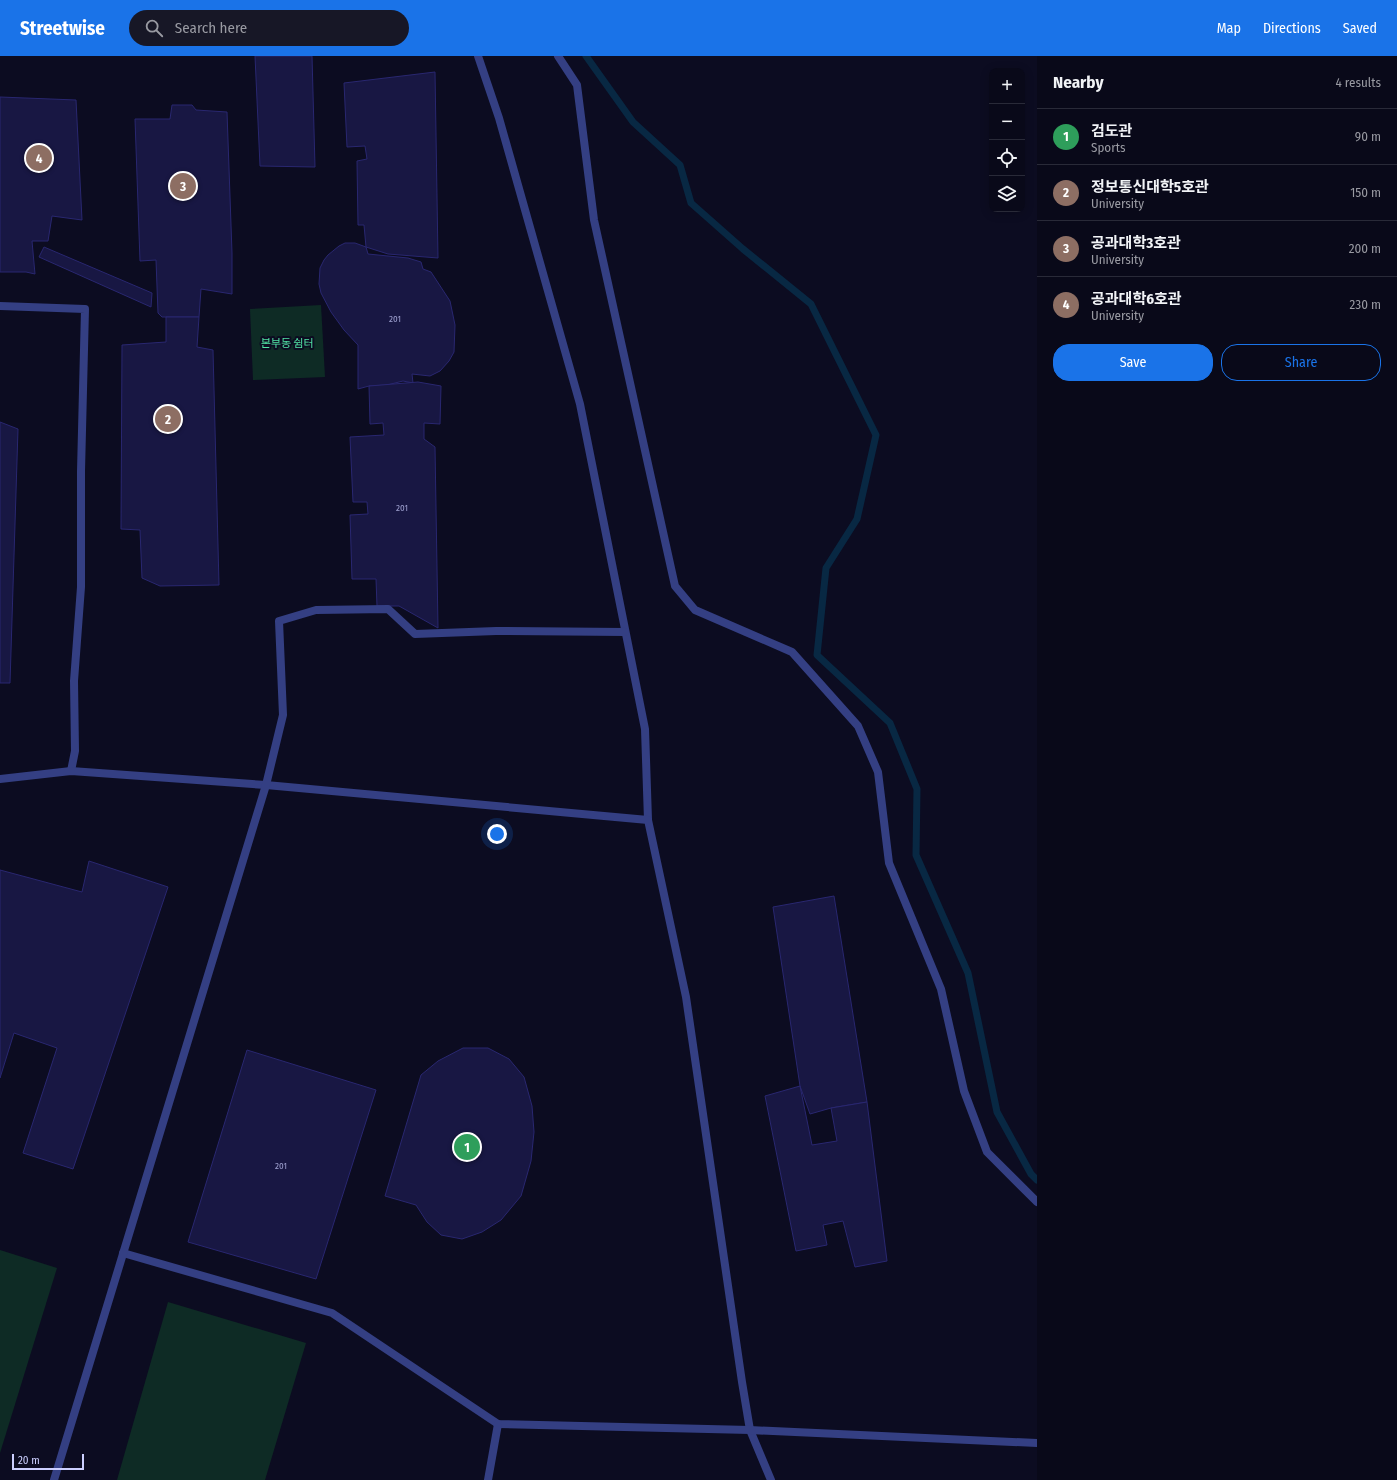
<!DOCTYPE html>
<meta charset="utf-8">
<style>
:root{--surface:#090919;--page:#171726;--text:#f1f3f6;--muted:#999aa2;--line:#292a38;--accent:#1a73e8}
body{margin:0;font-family:"Fira Sans Condensed","Noto Sans KR",sans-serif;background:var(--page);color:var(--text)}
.controls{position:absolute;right:12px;top:12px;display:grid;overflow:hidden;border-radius:8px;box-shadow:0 2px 10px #0003}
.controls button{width:36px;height:36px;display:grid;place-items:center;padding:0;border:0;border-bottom:1px solid var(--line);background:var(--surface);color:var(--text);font:20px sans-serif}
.scale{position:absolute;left:12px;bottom:10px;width:72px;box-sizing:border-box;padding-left:4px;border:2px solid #cccfff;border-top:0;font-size:11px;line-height:14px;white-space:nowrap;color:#cccfff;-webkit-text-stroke:3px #0c0c21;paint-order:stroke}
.you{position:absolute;left:497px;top:778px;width:14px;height:14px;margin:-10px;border:3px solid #fff;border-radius:50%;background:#1a73e8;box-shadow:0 0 0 6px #1a73e833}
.badge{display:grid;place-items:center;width:26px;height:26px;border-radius:50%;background:var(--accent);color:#fff;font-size:13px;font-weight:700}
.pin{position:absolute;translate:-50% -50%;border:2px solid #fff;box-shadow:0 1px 4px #0006}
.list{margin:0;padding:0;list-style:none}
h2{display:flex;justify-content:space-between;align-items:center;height:52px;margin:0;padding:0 16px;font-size:17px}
h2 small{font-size:13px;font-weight:400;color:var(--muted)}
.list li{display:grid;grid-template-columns:26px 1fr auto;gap:12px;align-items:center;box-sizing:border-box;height:56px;padding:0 16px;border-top:1px solid var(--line)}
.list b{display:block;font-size:15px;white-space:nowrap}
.list p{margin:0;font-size:13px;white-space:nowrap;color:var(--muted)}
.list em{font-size:13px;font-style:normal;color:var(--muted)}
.actions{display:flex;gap:8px;padding:12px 16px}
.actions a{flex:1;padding:9px 0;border:1px solid var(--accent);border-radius:16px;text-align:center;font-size:14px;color:var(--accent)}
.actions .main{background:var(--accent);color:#fff}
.icon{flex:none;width:22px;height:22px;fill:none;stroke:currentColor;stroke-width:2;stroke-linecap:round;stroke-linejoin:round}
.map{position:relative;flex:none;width:1037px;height:1424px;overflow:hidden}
header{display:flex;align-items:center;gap:24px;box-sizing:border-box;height:56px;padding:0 20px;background:var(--accent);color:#fff}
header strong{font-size:19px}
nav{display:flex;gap:22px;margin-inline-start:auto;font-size:14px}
.search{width:280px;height:36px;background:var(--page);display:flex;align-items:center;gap:10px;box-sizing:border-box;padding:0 14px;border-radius:22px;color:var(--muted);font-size:15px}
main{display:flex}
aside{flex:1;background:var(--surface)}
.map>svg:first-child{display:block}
</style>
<header>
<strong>Streetwise</strong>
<div class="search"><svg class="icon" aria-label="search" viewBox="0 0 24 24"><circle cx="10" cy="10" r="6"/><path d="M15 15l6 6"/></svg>Search here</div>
<nav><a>Map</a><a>Directions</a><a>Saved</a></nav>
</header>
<main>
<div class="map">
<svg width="1037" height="1424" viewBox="0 0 1037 1424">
<rect width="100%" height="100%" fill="#0c0c21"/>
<g fill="#0e2b25">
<path d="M321 249 325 321 253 324 250 253Z"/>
<path d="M0 1194 57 1212 0 1397Z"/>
<path d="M168 1246 306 1287 265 1424H117Z"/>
</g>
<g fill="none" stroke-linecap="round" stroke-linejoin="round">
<path stroke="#082843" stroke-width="7" d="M586 0 633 66 680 109 691 147 743 193 811 248 876 379 857 463 826 512 817 599 890 667 917 733 916 799 968 917 997 1056 1031 1118 1037 1124"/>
</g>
<g fill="#181743" stroke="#292770">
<path d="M255 0H312L315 111 260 110Z"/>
<path d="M435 16 438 202 388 198 366 191 364 169H358L357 105 367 103 365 90 347 91 344 27Z"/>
<path d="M0 41 76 44 82 164 52 160 48 185H32L35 218 26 216H0Z"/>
<path d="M172 49H192L196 54 227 56 232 197V238L201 233 199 261H162L158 257 156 204 140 205 135 63H170Z"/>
<path d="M345 187H355L366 191 368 198 408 202 421 206 423 213 431 216 450 245 455 269 454 296 449 305 440 315 430 320 412 318 413 327 403 325 387 329 369 330 358 333V289L344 274 331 256 321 237 319 228 320 212 324 204 328 199 339 190Z"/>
<path d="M44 191 152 237 151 251 39 201Z"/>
<path d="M166 261H199L197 291 213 294 219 529 160 530 142 522 140 474 121 473 122 289 166 286Z"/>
<path d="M418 326 441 330 440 368 424 367V383L435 391 438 572 399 550H377L376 523H352L350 459 368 458 367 446H353L350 381 384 379 383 367 370 368 369 330Z"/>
<path d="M0 366 18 373 10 627H0Z"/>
<path d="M89 805 168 831 73 1113 23 1097 57 992 14 977 0 1022V814L82 836Z"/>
<path d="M834 840 867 1046 831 1052 810 1058 800 1030 773 851Z"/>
<path d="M463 992H488L509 1003 524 1021 532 1050 534 1076 531 1105 521 1140 501 1164 482 1176 462 1183 441 1179 427 1166 416 1149 385 1140 421 1019 438 1005Z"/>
<path d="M247 994 376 1034 316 1223 188 1186Z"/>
<path d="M800 1030 812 1089 837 1085 831 1052 867 1046 887 1205 855 1211 843 1165 823 1169 827 1189 796 1195 765 1040Z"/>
</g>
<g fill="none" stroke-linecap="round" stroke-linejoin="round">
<g stroke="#343f83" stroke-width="8">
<path d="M478 0 499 62 580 348 645 673 648 764"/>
<path d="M558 0 577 29 594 164 675 530 695 554 792 596 858 670 878 716 889 807 941 933 964 1035 987 1096 1037 1146"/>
<path d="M0 250 85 253 81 415V531L74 625 75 695 71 715"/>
<path d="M0 723 71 715 266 729 648 764 686 941 742 1326 750 1374 771 1424"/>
<path d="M123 1197 332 1257 498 1368 750 1374 1037 1387"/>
<path d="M54 1424 266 729 283 659 279 565 316 554 388 553 415 578 496 575 625 576"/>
<path d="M488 1424 498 1368"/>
</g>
</g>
<g text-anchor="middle" stroke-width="4" stroke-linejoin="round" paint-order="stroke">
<g font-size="9" fill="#9fa1d0">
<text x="395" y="266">201</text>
<text x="402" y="455">201</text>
<text x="281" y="1113">201</text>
</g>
<g font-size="11" fill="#52e5a6" stroke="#0c0c21">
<text x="287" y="291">본부동 쉼터</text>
</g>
</g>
</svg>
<div class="controls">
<button>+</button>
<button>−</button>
<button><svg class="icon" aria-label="locate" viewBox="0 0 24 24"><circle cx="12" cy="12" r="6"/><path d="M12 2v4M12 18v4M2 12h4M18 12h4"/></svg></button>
<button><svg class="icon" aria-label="layers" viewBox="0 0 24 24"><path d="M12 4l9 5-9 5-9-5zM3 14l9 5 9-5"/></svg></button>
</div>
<div class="scale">20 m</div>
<div class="you"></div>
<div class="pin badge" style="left:467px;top:1091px;background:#2e9e5b">1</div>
<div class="pin badge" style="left:168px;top:363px;background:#8d6e63">2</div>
<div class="pin badge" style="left:183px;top:130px;background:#8d6e63">3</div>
<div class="pin badge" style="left:39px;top:102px;background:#8d6e63">4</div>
</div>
<aside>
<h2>Nearby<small>4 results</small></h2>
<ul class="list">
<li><span class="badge" style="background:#2e9e5b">1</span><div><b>검도관</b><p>Sports</p></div><em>90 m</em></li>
<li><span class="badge" style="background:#8d6e63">2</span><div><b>정보통신대학5호관</b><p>University</p></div><em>150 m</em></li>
<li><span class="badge" style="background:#8d6e63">3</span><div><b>공과대학3호관</b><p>University</p></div><em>200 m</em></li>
<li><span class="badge" style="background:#8d6e63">4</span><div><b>공과대학6호관</b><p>University</p></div><em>230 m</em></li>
</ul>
<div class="actions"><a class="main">Save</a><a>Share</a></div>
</aside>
</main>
